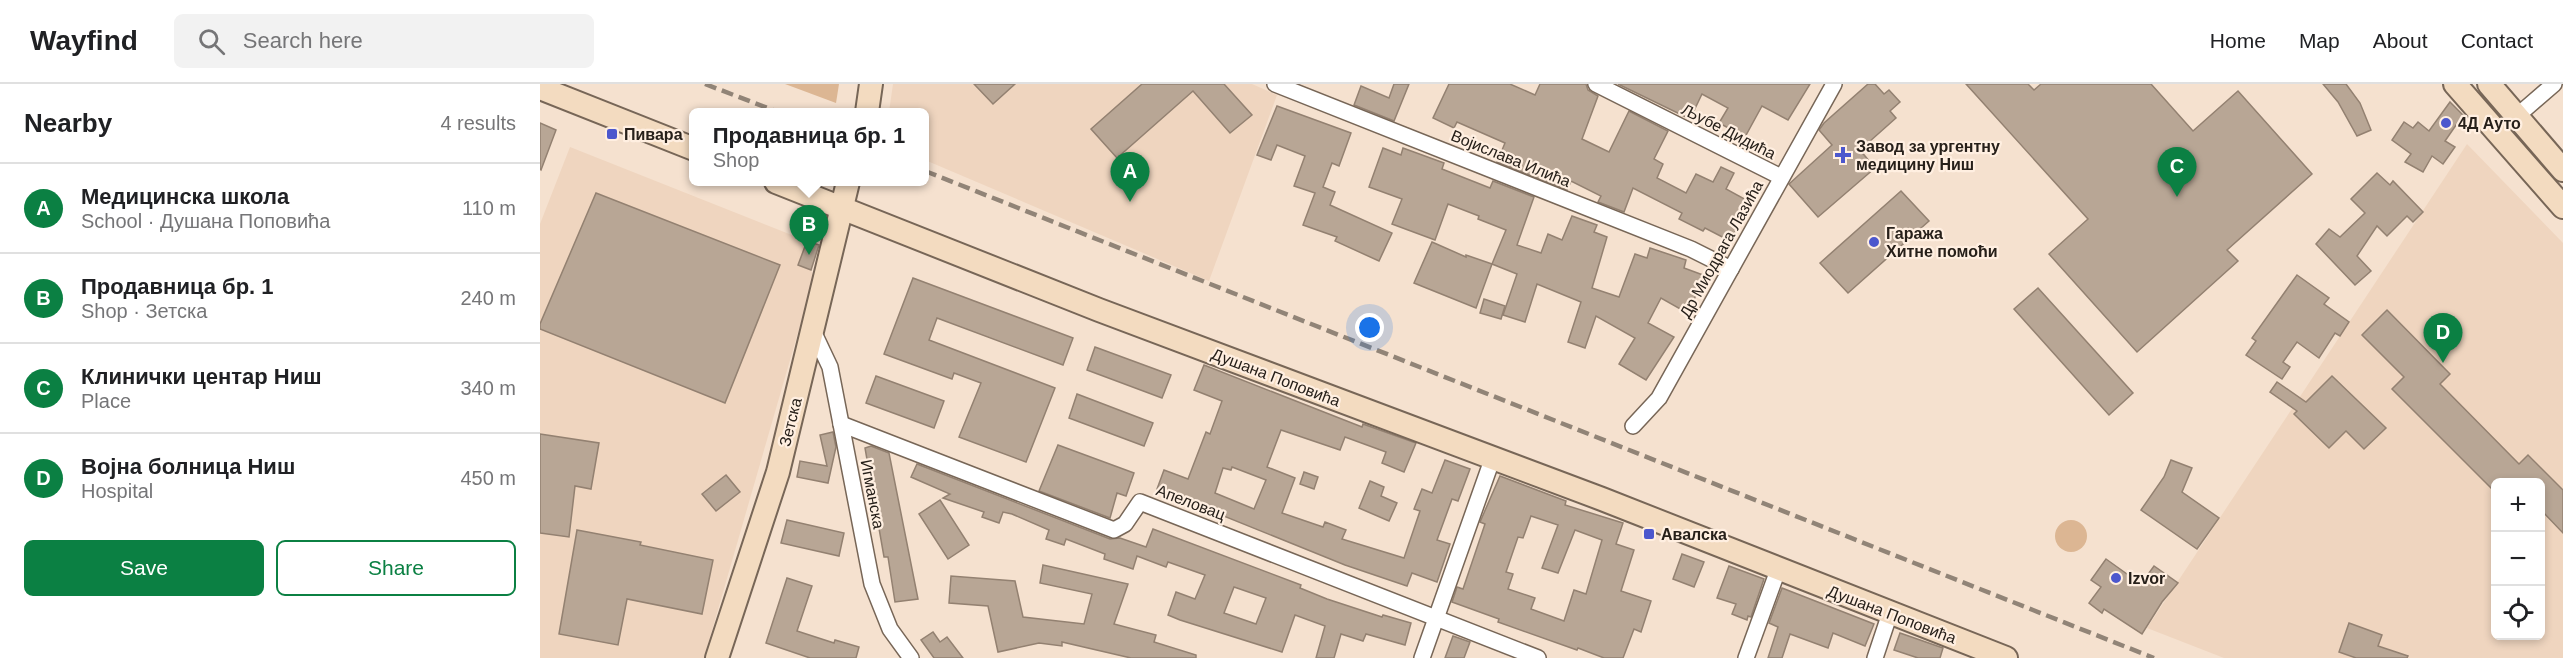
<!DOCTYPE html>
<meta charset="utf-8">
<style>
:root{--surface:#fff;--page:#f2f2f2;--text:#202124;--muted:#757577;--line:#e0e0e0;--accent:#0b8043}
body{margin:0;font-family:Helvetica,sans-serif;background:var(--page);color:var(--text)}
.controls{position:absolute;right:18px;bottom:18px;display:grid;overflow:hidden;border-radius:9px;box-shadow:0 3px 9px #0003}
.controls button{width:54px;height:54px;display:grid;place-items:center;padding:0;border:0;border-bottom:2px solid var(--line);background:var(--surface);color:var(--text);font:30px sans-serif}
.you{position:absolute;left:830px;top:244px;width:21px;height:21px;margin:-15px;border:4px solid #fff;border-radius:50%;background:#1a73e8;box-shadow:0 0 0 9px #1a73e833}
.badge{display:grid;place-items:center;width:39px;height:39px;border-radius:50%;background:var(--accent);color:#fff;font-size:20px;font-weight:700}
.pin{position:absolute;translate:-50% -50px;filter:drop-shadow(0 2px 3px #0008)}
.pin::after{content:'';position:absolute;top:32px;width:21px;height:18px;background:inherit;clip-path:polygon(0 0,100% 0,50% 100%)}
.popup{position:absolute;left:149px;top:24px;width:240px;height:78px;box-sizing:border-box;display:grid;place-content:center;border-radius:9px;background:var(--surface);filter:drop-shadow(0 2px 4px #0005);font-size:20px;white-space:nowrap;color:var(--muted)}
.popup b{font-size:22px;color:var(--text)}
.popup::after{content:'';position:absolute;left:50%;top:100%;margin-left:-12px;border:12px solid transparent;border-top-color:var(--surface)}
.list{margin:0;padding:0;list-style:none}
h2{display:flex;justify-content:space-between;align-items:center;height:78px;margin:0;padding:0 24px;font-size:26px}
h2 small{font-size:20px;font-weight:400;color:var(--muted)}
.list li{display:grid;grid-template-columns:39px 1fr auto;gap:18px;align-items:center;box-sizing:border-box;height:90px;padding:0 24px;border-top:2px solid var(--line)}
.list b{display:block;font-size:22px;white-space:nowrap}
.list p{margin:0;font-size:20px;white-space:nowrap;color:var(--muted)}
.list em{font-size:20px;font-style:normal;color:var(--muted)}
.actions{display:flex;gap:12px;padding:18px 24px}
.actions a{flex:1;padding:14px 0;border:2px solid var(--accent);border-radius:9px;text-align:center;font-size:21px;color:var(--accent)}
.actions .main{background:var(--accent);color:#fff}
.icon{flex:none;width:33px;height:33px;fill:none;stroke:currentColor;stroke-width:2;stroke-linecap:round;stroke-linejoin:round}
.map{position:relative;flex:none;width:2023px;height:574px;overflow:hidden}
header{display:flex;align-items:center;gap:36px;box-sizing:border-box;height:84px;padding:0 30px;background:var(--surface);border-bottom:2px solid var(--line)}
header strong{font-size:28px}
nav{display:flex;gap:33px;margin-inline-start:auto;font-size:21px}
.search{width:420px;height:54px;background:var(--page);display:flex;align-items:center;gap:15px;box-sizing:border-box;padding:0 21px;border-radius:9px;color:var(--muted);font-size:22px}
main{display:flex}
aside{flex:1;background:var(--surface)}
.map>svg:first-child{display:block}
</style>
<header>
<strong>Wayfind</strong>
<div class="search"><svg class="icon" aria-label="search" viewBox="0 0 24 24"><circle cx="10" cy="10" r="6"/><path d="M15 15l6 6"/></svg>Search here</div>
<nav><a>Home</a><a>Map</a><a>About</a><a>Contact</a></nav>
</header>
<main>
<aside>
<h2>Nearby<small>4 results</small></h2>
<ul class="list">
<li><span class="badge">A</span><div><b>Медицинска школа</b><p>School · Душана Поповића</p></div><em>110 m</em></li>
<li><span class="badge">B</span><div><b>Продавница бр. 1</b><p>Shop · Зетска</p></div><em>240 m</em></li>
<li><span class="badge">C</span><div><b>Клинички центар Ниш</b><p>Place</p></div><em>340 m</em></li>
<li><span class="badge">D</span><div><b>Војна болница Ниш</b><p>Hospital</p></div><em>450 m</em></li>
</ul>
<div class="actions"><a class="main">Save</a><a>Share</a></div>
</aside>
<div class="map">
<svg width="2023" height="574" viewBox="0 0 2023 574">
<rect width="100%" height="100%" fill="#f5e1cf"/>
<g fill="#efd5bf" fill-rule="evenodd">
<path d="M353 0H712L737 11 669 197 385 76V28H349Z"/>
<path d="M1927 60 2023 159V574H1684L1607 544ZM1956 398H2000V552H1956Z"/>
<path d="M30 63 267 157 258 181 271 186 274 193 164 574H0V140Z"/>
</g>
<g fill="#dcb693">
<path d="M245 0H299L296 19Z"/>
<circle cx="1531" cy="452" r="16"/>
</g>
<g fill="#b8a695" stroke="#938171" stroke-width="1.5" fill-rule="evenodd">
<path d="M434 0H475L453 20Z"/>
<path d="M602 0H684L712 31 690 49 653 7 577 74 551 45Z"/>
<path d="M854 0H869L854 37 814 21 821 2 849 14Z"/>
<path d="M909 0H970L995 11 1000 0H1046L1048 6 1058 12 1042 55 1069 68 1089 27 1128 47 1114 75 1123 80 1117 94 1146 109 1156 90 1173 98 1181 83 1194 89 1186 105 1210 118 1190 157 1165 144 1163 147 1139 135 1142 129 1093 104 1084 128 1058 118 1061 112 1031 97 1027 106 957 78 965 59 917 38 914 44 893 34Z"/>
<path d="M1078 0H1270L1248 36 1222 22 1205 53 1179 39 1188 24 1162 10 1150 35Z"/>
<path d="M1328 0H1335L1344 10 1349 6 1360 18 1350 27 1356 34 1320 66 1335 84 1278 133 1249 100 1292 61 1279 46 1284 39Z"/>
<path d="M1426 0H1488L1494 6 1501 0H1611L1653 47 1698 7 1772 90 1687 166 1698 177 1597 268 1509 170 1548 135Z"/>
<path d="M1783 0H1806L1820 19 1831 46 1817 52 1798 18Z"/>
<path d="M1910 18 1923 31 1905 57 1915 63 1903 80 1892 72 1883 88 1865 78 1871 70 1852 56 1864 38 1873 44 1878 38 1889 47Z"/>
<path d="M737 22 811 49 799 82 792 79 783 103 795 108 790 121 852 149 839 177 795 157 797 153 763 141 775 109 754 102 765 72 737 61 731 76 717 71Z"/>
<path d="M0 39 16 46 1 86 0 85Z"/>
<path d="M843 64 861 71 863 64 904 79 902 85 950 104 953 97 994 113 977 161 1001 169 1008 150 1022 156 1032 132 1057 141 1054 148 1067 153 1052 204 1079 213 1095 170 1107 174 1110 164 1146 176 1144 184 1163 191 1149 230 1121 214 1108 239 1134 253 1106 296 1079 280 1095 254 1056 232 1045 264 1028 258 1041 218 997 200 985 238 963 231 977 190 952 180 966 146 938 135 939 132 908 120 895 156 852 140 862 115 829 103Z"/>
<path d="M1837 89 1850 101 1853 97 1883 128 1873 138 1867 132 1847 152 1837 142 1817 172 1831 187 1815 201 1776 160 1789 145 1800 153 1825 129 1811 115Z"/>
<path d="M1361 107 1389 137 1308 209 1280 179Z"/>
<path d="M56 109 240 181 185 319 0 245V240Z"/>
<path d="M267 157 279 161 271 186 258 181Z"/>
<path d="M892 158 926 173V171L952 180 936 224 874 199Z"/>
<path d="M1757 191 1789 214 1784 220 1809 238 1800 252 1795 249 1779 274 1757 258 1743 278 1750 283 1742 295 1706 271 1716 257 1712 254Z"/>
<path d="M373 194 533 254 523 281 397 234 389 256 515 304 486 378 419 353 441 299 414 289 412 295 344 270Z"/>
<path d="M1498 204 1593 309 1569 331 1474 225Z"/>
<path d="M944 215 965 222 961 235 940 229Z"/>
<path d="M1847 226 1910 290 1900 300 1979 380 1988 371 2023 406V449L2001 426V399H1956V409L1852 305 1864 293 1822 251Z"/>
<path d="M555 263 631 291 622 314 547 286Z"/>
<path d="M664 281 822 343 823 340 876 359 864 388 842 379 846 368 805 353 800 366 741 346 727 383 755 394 742 429 783 443 785 438 806 446 802 455 864 474 880 427 874 425 882 405 892 409 905 376 930 385 918 417 912 415 897 456 910 460 897 498 872 489 867 502 805 481 617 405 624 386 648 395 666 348 670 350 682 317 654 306ZM692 383 726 396 714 425 675 409 683 384 691 386Z"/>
<path d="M336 292 404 317 394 344 326 319Z"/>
<path d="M1792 292 1846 344 1824 365 1806 347 1789 364 1754 330 1757 327 1730 308 1737 298 1766 318Z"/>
<path d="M537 310 613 339 604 362 529 334Z"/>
<path d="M293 348 296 363 288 399 257 393 260 377 287 382 280 351Z"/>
<path d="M0 350 59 359 51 405 35 402 29 453 0 449Z"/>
<path d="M518 361 594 389 586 412 577 409 570 434 499 407Z"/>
<path d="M331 362 349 369 378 515 355 518 348 473H344L340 450 325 364Z"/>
<path d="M1631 376 1652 384 1642 408 1679 434 1657 465 1601 426 1624 393Z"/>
<path d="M377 380 570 455 580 454 606 463 613 445 761 501 760 504 787 515 842 533 843 531 871 539 865 561 826 550 823 557 801 550 794 574H776L785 542 755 531 742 568 640 536 628 531 636 508 655 515 665 491 628 478 626 483 597 472 593 485 564 475 565 470 526 455 524 461 506 455 509 446 472 430 463 428 459 439 442 433 444 428 403 414 410 410 371 393ZM694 503 726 514 716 540 684 529Z"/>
<path d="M764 388 778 393 774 405 760 400Z"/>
<path d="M186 391 200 408 176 427 162 410Z"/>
<path d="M960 392 1026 417 1025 421 1083 439 1076 460 1094 466 1081 507 1111 517 1101 548 1094 545 1083 574H1064L1038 564 1037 566 958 538 959 535 912 518 917 503 923 505 945 440 940 438ZM991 432 1018 441 1002 484 1018 489 1035 446 1062 456 1046 510 1034 506 1024 537 991 525 995 514 968 505 973 490 966 488 978 453 983 454Z"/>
<path d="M830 397 844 403 841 412 857 419 849 437 819 424Z"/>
<path d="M400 416 429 461 408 475 379 430Z"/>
<path d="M247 436 304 449 299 472 241 459Z"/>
<path d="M37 446 101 458 100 461 173 476 162 530 87 515 78 561 19 550Z"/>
<path d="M1142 470 1164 478 1154 503 1133 495Z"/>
<path d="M1566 475 1601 500 1614 482 1638 499 1622 518 1602 550 1564 525 1562 529 1549 519 1561 503 1551 496Z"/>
<path d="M503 481 588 500 574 540 616 551 614 558 656 571V574H591L522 558V562L499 559 458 568 448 522 409 519 411 492 475 497 483 533 544 540 552 510 500 499Z"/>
<path d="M1189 482 1224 495 1211 533 1208 532 1207 536 1192 530 1196 520 1177 514Z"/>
<path d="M247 494 272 502 257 547 294 559 295 556 319 563 316 574H270L226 559Z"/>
<path d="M1242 504 1334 540 1325 562 1293 549 1288 564 1250 550 1242 574H1228L1238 543 1229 539Z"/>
<path d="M1809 539 1842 551 1838 562 1868 572 1867 574H1816L1799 568Z"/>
<path d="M393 548 400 558 407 553 423 574H394L381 556Z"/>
<path d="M1360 549 1403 564 1400 574H1378L1354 566Z"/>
<path d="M913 552 930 558 924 574H905Z"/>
</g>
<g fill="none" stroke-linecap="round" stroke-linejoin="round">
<g stroke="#776657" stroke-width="18">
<g id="street">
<path d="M735 0 1151 165 1191 185"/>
<path d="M1056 0 1241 93"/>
<path d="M1977 32 2014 0"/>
<path d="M273 247 290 283 332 500 350 545 371 574"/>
<path d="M301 340 574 446 585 440 600 418 998 574"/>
<path d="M1093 342 1119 314 1294 0"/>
<path d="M882 574 952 376"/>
<path d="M1206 574 1238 486"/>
<path d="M1335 574 1350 529"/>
</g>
</g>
<g stroke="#776657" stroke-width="26">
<g id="secondary">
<path d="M1915 0 2023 123"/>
<path d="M1949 0 2023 86"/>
<path d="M0 4 154 65"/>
<path d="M327 28 331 0"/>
<path d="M236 98 559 226 1062 415 1466 574"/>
<path d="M177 574 238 388 308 98"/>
</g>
</g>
<use href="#street" stroke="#fff" stroke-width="15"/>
<use href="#secondary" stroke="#f3dbc0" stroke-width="22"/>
<g stroke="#918477" stroke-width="4.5" stroke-dasharray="12 6" stroke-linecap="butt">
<path d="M165 0 238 28"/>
<path d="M385 87 1614 574"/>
</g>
</g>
<g fill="#4c57cd" stroke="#ffefe1" stroke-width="2">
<circle cx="1906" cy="39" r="6"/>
<rect x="66" y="44" width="12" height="12" rx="3"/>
<path d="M1300 62h6v6h6v6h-6v6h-6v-6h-6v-6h6z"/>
<circle cx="1334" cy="158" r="6"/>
<rect x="1103" y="444" width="12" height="12" rx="3"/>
<circle cx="1576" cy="494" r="6"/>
</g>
<g text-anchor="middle" stroke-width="4.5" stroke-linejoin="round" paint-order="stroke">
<g font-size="16" font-weight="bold" fill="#27201a" stroke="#ffefe1" text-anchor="start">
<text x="1918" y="45">4Д Ауто</text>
<text x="84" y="56">Пивара</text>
<text x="1316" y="68">Завод за ургентну<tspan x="1316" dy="18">медицину Ниш</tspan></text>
<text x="1346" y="155">Гаража<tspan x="1346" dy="18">Хитне помоћи</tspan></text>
<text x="1121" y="456">Авалска</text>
<text x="1588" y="500">Izvor</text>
</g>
<g font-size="16" fill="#27201a" stroke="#ffefe1">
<text transform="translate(1189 47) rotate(27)" y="6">Љубе Дидића</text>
<text transform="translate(971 74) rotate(22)" y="6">Војислава Илића</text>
<text transform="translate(1181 165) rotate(-61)" y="6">Др Миодрага Лазића</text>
<text transform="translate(736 293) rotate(21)" y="6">Душана Поповића</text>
<text transform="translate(250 338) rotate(-76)" y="6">Зетска</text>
<text transform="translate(333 410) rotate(79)" y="6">Игманска</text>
<text transform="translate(651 418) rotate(21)" y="6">Апеловац</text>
<text transform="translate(1352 530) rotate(21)" y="6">Душана Поповића</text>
</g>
</g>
</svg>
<div class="controls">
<button>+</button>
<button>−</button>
<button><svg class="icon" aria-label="locate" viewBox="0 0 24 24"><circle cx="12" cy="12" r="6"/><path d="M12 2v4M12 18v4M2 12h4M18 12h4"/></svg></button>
</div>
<div class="you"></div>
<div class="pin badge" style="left:590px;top:118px">A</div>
<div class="pin badge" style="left:269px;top:171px">B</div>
<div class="popup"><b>Продавница бр. 1</b>Shop</div>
<div class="pin badge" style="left:1637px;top:113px">C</div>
<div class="pin badge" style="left:1903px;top:279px">D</div>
</div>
</main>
